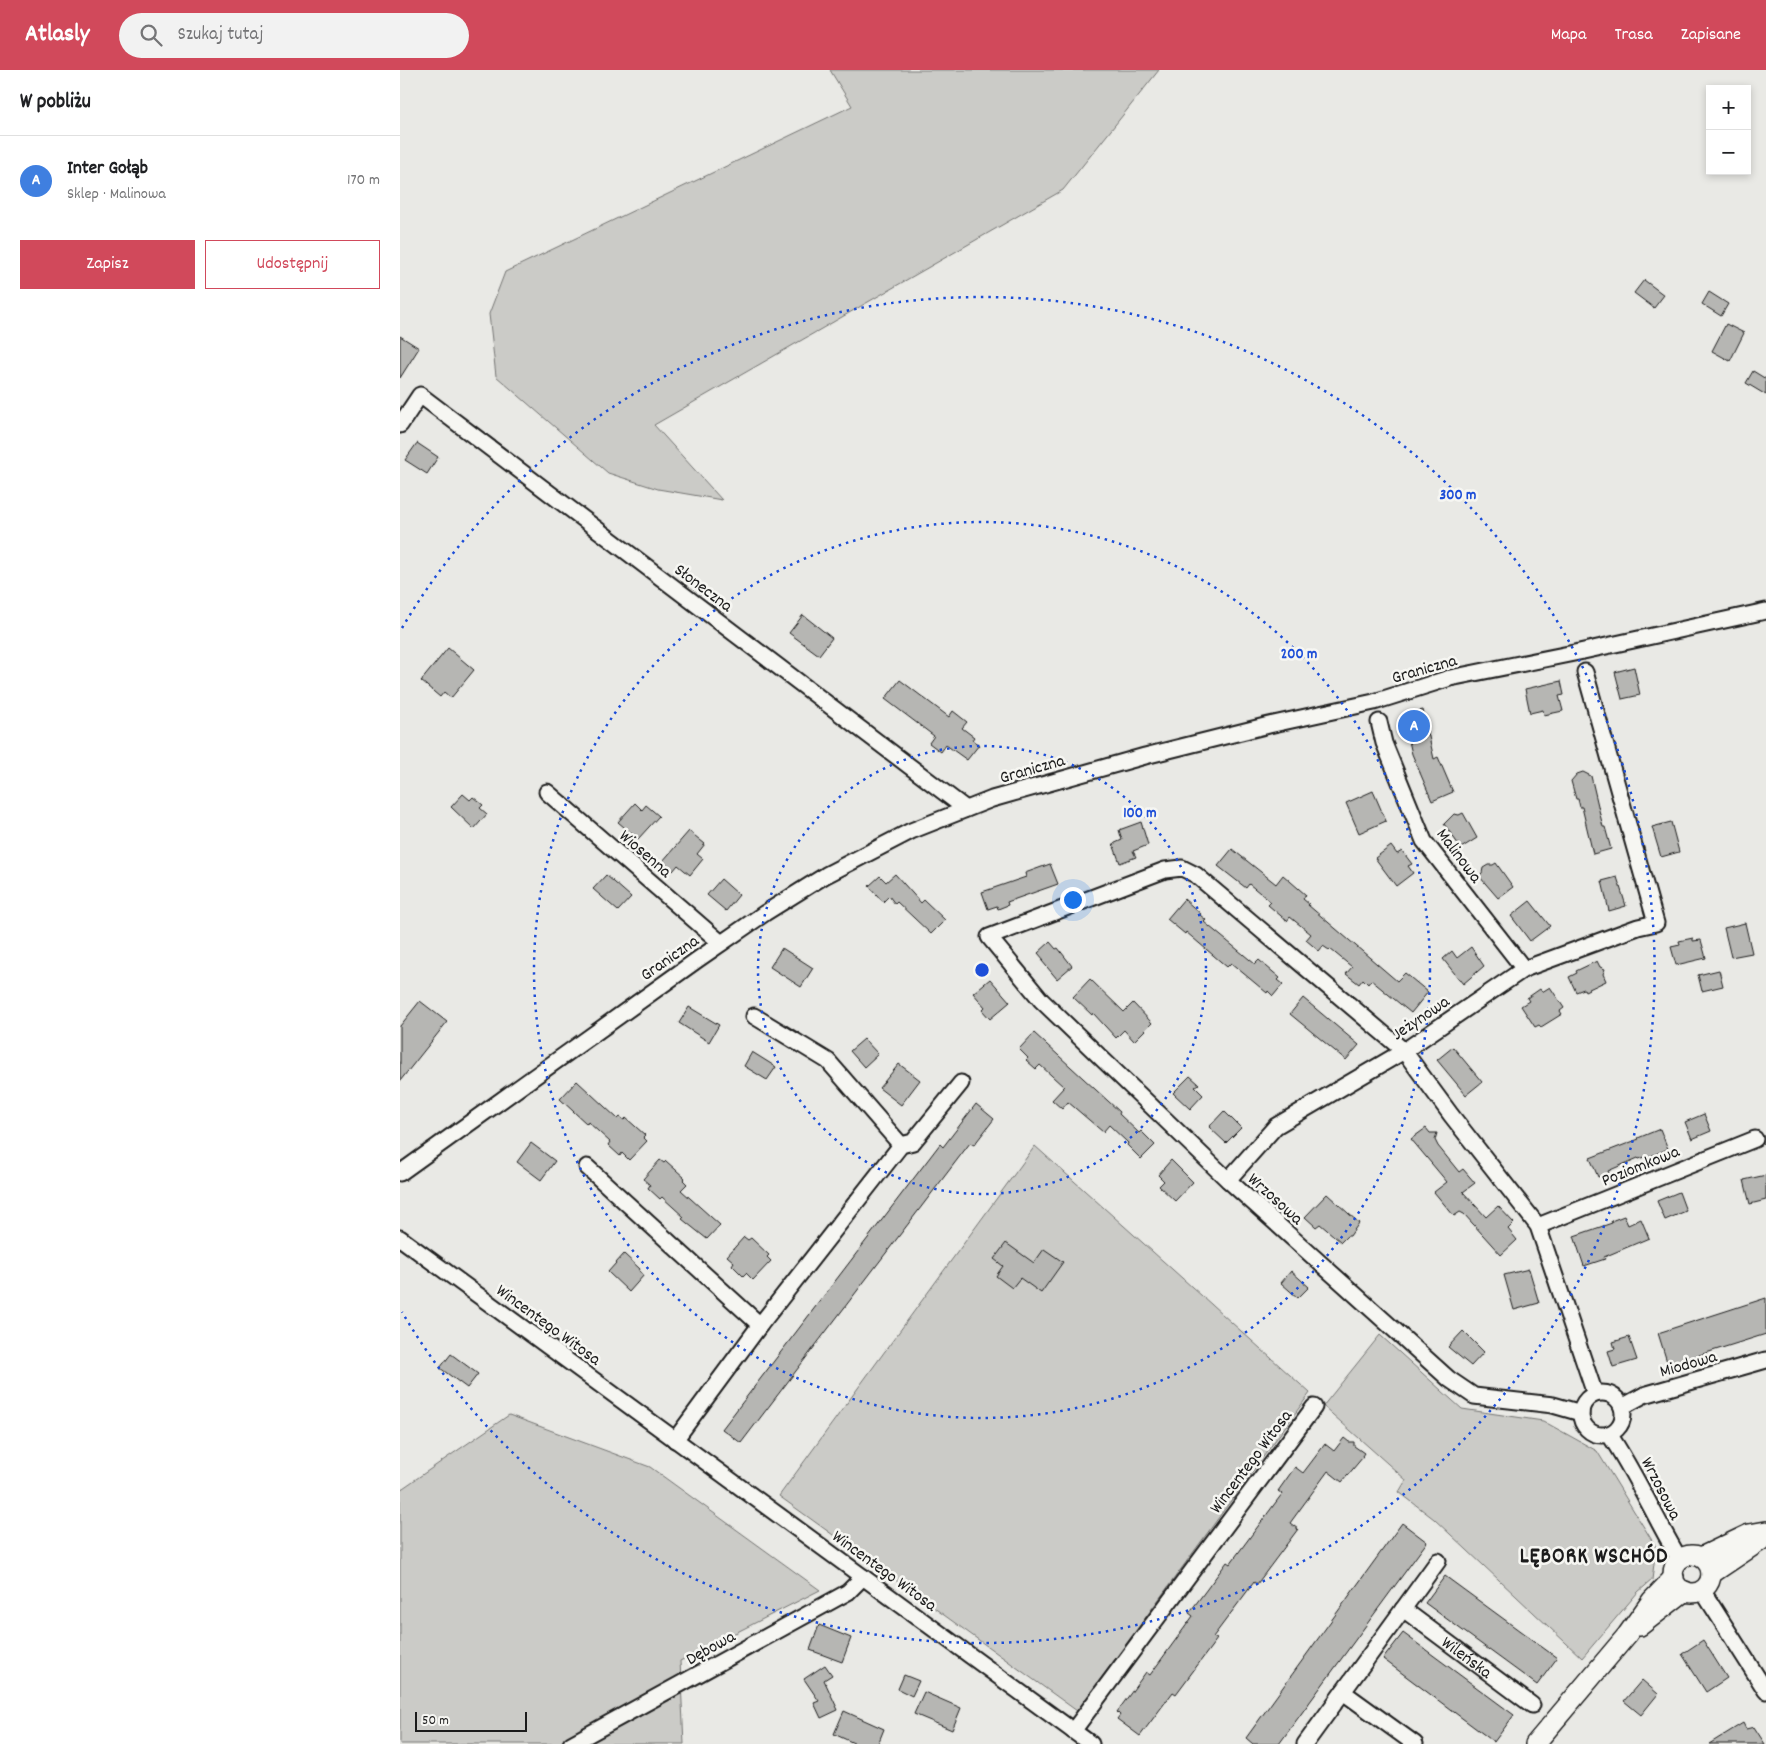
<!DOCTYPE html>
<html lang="pl">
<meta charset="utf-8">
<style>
:root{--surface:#fff;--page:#f2f2f2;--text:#202124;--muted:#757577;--line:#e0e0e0;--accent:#d1495b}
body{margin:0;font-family:Dekko,sans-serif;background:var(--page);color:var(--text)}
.controls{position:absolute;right:15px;top:15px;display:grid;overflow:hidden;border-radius:0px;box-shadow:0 2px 8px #0003}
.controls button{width:45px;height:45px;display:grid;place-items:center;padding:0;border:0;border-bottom:1px solid var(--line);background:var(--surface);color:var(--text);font:25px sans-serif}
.scale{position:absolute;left:15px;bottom:12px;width:112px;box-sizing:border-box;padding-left:5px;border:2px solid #1c1c1c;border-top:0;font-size:14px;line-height:18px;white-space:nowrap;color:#1c1c1c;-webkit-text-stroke:4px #f6f6f2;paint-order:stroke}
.you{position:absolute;left:672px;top:829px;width:18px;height:18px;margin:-12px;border:4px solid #fff;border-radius:50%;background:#1a73e8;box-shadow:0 0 0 8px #1a73e833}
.badge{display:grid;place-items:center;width:32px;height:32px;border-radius:50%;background:var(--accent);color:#fff;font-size:16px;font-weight:700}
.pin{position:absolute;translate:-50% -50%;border:2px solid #fff;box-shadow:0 1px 5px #0006}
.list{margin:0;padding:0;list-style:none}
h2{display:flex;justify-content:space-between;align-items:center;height:65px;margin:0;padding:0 20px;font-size:21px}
h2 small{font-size:16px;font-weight:400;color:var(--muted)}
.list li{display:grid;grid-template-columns:32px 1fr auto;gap:15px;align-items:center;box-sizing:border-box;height:90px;padding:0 20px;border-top:1px solid var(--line)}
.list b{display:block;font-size:19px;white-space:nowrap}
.list p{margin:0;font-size:16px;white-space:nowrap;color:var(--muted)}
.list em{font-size:16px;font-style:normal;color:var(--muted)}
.actions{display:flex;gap:10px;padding:15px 20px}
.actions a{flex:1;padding:11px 0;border:1px solid var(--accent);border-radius:0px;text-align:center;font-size:18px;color:var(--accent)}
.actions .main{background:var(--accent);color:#fff}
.icon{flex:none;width:28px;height:28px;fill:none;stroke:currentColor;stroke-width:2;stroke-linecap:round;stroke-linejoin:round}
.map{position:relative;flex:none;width:1366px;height:1674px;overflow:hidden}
header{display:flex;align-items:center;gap:30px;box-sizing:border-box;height:70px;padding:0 25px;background:var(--accent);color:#fff}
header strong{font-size:24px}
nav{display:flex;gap:28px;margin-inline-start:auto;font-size:18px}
.search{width:350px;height:45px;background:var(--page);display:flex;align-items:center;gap:12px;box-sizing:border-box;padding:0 18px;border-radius:28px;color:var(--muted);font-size:19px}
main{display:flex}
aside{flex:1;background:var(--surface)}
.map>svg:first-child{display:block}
</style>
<header>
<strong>Atlasly</strong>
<div class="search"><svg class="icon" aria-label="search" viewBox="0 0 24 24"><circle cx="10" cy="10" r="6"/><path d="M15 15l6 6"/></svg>Szukaj tutaj</div>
<nav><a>Mapa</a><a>Trasa</a><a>Zapisane</a></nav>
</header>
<main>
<aside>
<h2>W pobliżu<small></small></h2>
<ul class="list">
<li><span class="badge" style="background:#3f7fe0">A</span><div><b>Inter Gołąb</b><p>Sklep · Malinowa</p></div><em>170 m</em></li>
</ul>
<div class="actions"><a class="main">Zapisz</a><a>Udostępnij</a></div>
</aside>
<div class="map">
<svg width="1366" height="1674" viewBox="0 0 1366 1674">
<rect width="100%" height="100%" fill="#e9e9e5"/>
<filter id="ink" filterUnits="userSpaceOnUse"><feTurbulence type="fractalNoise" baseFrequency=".02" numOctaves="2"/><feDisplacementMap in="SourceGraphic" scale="10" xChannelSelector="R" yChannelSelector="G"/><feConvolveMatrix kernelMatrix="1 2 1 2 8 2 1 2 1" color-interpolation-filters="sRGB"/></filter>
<g filter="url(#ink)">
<g fill="#cbcbc7" stroke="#747472">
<path d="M430 0H759L663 120 254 355 322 430 258 419 208 403 96 306 89 244 105 202 452 36Z"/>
<path d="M635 1076 910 1323 677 1641 379 1426Z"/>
<path d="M980 1265 1062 1339 1143 1351 1197 1381 1256 1477 1252 1510 1238 1522 1182 1588 1034 1449 999 1422 1006 1410 923 1336Z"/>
<path d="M109 1345 250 1397 420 1520 280 1591 284 1674H0V1420Z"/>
</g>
<g fill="#b6b6b3" stroke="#1c1c1c">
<path d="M1244 210 1264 225 1254 238 1234 223Z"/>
<path d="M1309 222 1328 234 1321 246 1302 234Z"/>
<path d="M1326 254 1344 263 1330 291 1312 281Z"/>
<path d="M0 266 19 278 0 308Z"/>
<path d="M1353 301 1366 309V325L1346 313Z"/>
<path d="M17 373 38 387 27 404 5 390Z"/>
<path d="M403 545 432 568 419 585 389 563Z"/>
<path d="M48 578 74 600 51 628 44 622 40 627 21 611Z"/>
<path d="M1234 597 1240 625 1222 629 1215 602Z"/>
<path d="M500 610 549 647 553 641 567 652 562 658 574 667 572 670 579 675 567 690 546 675 541 682 529 673 534 666 485 629Z"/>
<path d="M1161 611 1164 625 1159 626 1163 641 1144 645 1143 640 1130 643 1125 619Z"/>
<path d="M1023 640 1034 689 1038 687 1053 722 1032 731 1012 684 1003 645Z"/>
<path d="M1183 702 1191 706 1203 757H1205L1211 779 1193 784 1182 737H1180L1178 729H1176L1171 711 1177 704Z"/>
<path d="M973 721 986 751 959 763 946 733Z"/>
<path d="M63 724 70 730 73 727 83 735 80 738 87 744 74 759 51 737Z"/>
<path d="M235 733 242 740 246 735 259 746 238 769 218 752Z"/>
<path d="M1063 743 1077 768 1061 778 1044 754 1054 744 1059 745Z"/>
<path d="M741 752 748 775 733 781 736 787 720 793 713 774 722 770 719 760Z"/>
<path d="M1271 752 1279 782 1261 787 1252 757Z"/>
<path d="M289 761 305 774 297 784 303 789 290 805 278 795 273 801 262 792Z"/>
<path d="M991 776 997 784 1002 781 1012 794 1008 796 1013 803 996 816 975 788Z"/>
<path d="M832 779 876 814 883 805 906 825 903 829 909 834 908 835 997 911 1005 903 1028 922 1011 943 971 910 968 914 963 909 959 914 946 904 952 897 930 879 929 880 923 876 919 881 906 870 911 864 890 847 887 851 868 835 871 832 849 814 846 818 818 796Z"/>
<path d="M1096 793 1113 817 1098 828 1079 806 1082 803 1083 798 1088 795H1093Z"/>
<path d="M650 794 658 814 607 832 608 835 598 839 597 836 588 839 582 822 626 807 625 803Z"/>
<path d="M495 804 521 833 524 830 545 850 531 864 497 832 495 834 489 826 483 832 469 816 480 806 486 812Z"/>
<path d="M206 805 231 827 218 841 193 819Z"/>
<path d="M1217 807 1226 836 1209 841 1202 811Z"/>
<path d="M321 809 339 825 326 841 307 825Z"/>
<path d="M784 829 801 844 800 845 806 850 804 852 855 894 859 890 880 908 878 910 883 914 873 926 868 921 867 923 831 893 827 897 786 862 785 864 767 849Z"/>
<path d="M1130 831 1150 856 1130 871 1111 846Z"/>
<path d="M1345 853 1352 883 1331 887 1324 858Z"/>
<path d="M1293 868V871L1301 870 1306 888 1276 895 1271 877 1280 875 1279 871Z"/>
<path d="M650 872 656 879 658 878 672 896 657 909 642 891 644 890 638 883Z"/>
<path d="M1071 877 1084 896 1063 914 1043 889 1052 881 1057 888Z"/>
<path d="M382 878 413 898 401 917 370 897Z"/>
<path d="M1197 891 1200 897 1205 899 1203 904 1206 911 1185 921 1184 919 1176 922 1169 907 1177 903 1176 901Z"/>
<path d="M1319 900 1323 916 1302 921 1298 905Z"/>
<path d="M590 909 610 932 590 949 582 940 585 937 573 923Z"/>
<path d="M690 909 724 942 733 933 752 953 734 971 724 960 716 968 693 943 692 945 673 927Z"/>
<path d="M1150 917 1164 938 1160 941 1162 944 1141 957 1139 955 1135 957 1121 936 1129 931 1127 928 1140 919 1142 922Z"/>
<path d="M903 928 959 975 946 990 890 944Z"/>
<path d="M20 931 47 952 0 1011V956Z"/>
<path d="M289 937 319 955 309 972 279 953Z"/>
<path d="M634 963 720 1042 719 1044 739 1063 741 1061 755 1075 741 1089 727 1075 728 1073 709 1055 703 1062 668 1032 662 1039 652 1030 664 1017 640 995 636 999 626 990 628 988 619 979Z"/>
<path d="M464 969 478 984 464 997 450 981Z"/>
<path d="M1053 977 1082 1012 1066 1025 1037 990Z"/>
<path d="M352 982 376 997 367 1010 344 996Z"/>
<path d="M499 994 520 1010 501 1035 479 1018Z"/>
<path d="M790 1006 799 1014 795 1017 803 1025 790 1039 773 1023Z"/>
<path d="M177 1011 218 1049 220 1047 224 1050 226 1048 245 1065 243 1067 247 1071 229 1090 222 1083 220 1086 208 1075 210 1072 188 1052 187 1054 160 1029Z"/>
<path d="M576 1034 594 1049 574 1075 570 1073 341 1373 322 1359 540 1074 543 1077Z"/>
<path d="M824 1041 841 1058 826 1073 809 1057Z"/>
<path d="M1304 1044 1311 1061 1292 1069 1285 1052Z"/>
<path d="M1026 1058 1030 1063H1037L1035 1070 1038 1076 1059 1102 1063 1099 1075 1113 1063 1122 1086 1147 1098 1136 1114 1153 1108 1159 1117 1170 1101 1185 1064 1144 1060 1142 1054 1146 1034 1122 1047 1112 1011 1069Z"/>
<path d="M1260 1059 1268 1079 1246 1088 1245 1087 1239 1089 1238 1088 1208 1101 1209 1103 1198 1107 1190 1088 1239 1069 1238 1068Z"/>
<path d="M131 1073 155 1091 141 1110 117 1092Z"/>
<path d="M260 1090 264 1093 266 1091 285 1108 283 1110 287 1114 281 1120 320 1155 307 1169 282 1149 284 1147 262 1127 260 1129 248 1118 250 1115 243 1109Z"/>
<path d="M771 1090 793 1112 775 1131 759 1116 764 1111 758 1105Z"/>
<path d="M1366 1105V1130L1350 1134 1344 1110Z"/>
<path d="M1279 1122 1286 1141 1265 1150 1257 1131Z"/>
<path d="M927 1124 959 1153 950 1166H947L941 1172 920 1154 916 1157 905 1147Z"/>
<path d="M1224 1146 1228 1155 1241 1149 1249 1168 1204 1187 1205 1189 1184 1196 1174 1166 1212 1153 1211 1151Z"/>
<path d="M344 1167 348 1170 351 1168 369 1185 367 1187 371 1191 353 1210 346 1203 343 1206 332 1195 334 1192 327 1186Z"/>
<path d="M606 1173 634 1193 644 1179 663 1192 641 1223 620 1208 612 1218 596 1206 603 1196 594 1189Z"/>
<path d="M224 1184 240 1199 239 1201 244 1205 229 1222 208 1202Z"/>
<path d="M1129 1199 1139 1233 1114 1240 1104 1205Z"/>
<path d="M891 1201 909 1217 898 1228 881 1213Z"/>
<path d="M1366 1228V1264L1268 1295 1258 1263Z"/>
<path d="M1063 1261 1084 1282 1071 1296 1048 1277Z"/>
<path d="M1229 1267 1237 1290 1213 1297 1208 1281 1215 1279 1213 1272Z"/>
<path d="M51 1284 78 1304 67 1318 40 1298Z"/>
<path d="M944 1368 949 1372H954V1376L964 1383 962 1386 963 1387 942 1412 928 1401 890 1453 898 1459 857 1514 854 1512 846 1523 813 1567 817 1569 776 1624 773 1622 740 1666 717 1649 720 1645 717 1642 746 1602 750 1605 793 1546 789 1543 801 1527 827 1492 830 1494 882 1424 878 1421 895 1397 903 1403 925 1374 934 1381Z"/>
<path d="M1002 1453 1027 1472 879 1674H853L846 1668Z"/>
<path d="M1045 1506 1157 1588 1137 1615 1025 1533Z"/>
<path d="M419 1555 451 1568 442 1592 410 1580Z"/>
<path d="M1003 1563 1114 1645 1094 1672 983 1589Z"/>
<path d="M1303 1570 1327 1608 1306 1622 1282 1584Z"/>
<path d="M425 1595 432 1605 424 1610 438 1640 421 1648 414 1633 419 1631 404 1609Z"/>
<path d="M504 1605 519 1611 512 1626 498 1619Z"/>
<path d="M1242 1610 1258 1624 1241 1645 1224 1631Z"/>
<path d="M524 1622 561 1638 552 1660 514 1644Z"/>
<path d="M444 1641 484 1659 478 1674H456L434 1664Z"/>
<path d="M1343 1653 1346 1659 1354 1657 1365 1674H1309Z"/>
</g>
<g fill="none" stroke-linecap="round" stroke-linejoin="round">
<g stroke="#1c1c1c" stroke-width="19">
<g id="minor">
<path d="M0 355 20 325 566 739"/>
<path d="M979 652 984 673 1024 771 1124 899"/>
<path d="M147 722 321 873"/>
<path d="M354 946 428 991 501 1075"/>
<path d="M187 1097 360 1255"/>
<path d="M0 1103 297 890 365 843 426 805 511 761 592 729 745 686 869 655 974 632 1050 608 1179 582 1366 541"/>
<path d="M828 1110 876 1056 1004 981 1124 899 1238 857 1256 853 1185 602"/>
<path d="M1138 1156 1355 1069"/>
<path d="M0 1168 691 1674"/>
<circle cx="1202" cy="1344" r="21"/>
<path d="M1222 1337 1244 1325 1366 1290"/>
<path d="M1181 1343 1153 1335 1074 1326 1049 1309 828 1110 641 930 589 867 765 800 782 798 796 805 1004 981 1051 1045 1138 1156 1195 1324"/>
<path d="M1209 1364C1236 1404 1255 1448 1280 1490"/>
<path d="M275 1370 360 1255 501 1075 513 1072 561 1013"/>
<path d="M1302 1520 1366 1621"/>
<path id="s1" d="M1003 1539 1132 1635"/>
<path d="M943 1622 1015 1674"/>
<path d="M673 1661 914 1337"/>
<path d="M171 1674 448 1522 463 1507"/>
<path d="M905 1674 1038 1491"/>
</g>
</g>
<g stroke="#1c1c1c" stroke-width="22">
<g id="major">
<circle cx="1292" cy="1504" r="19"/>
<path d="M1301 1487 1349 1464 1366 1461"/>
<path d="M1311 1504 1366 1467"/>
<path d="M1240 1556 1285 1521"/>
<path d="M1135 1674 1227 1565 1252 1530 1274 1507"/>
</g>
</g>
<use href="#minor" stroke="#f6f6f2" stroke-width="15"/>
<use href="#major" stroke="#f6f6f2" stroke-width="19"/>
</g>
</g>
<g fill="none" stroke="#1d4ed8" stroke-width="2.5" stroke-dasharray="2.5 5">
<circle cx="582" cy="900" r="224"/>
<circle cx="582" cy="900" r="448"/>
<path d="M2 558A673 673 0 1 1 2 1242"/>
</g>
<g text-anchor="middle" stroke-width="5" stroke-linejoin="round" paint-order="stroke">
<g font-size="18" fill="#1c1c1c" stroke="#f6f6f2">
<text transform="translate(304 517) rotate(37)" y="6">Słoneczna</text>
<text transform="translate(1024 598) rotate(-16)" y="6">Graniczna</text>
<text transform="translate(632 698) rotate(-16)" y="6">Graniczna</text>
<text transform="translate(246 783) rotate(41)" y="6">Wiosenna</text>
<text transform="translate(1060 785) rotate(53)" y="6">Malinowa</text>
<text transform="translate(269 887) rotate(-35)" y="6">Graniczna</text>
<text transform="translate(1020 947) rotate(-34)" y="6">Jeżynowa</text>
<text transform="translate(1240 1095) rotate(-22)" y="6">Poziomkowa</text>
<text transform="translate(876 1128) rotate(42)" y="6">Wrzosowa</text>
<text transform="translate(149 1254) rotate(36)" y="6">Wincentego Witosa</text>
<text transform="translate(1288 1293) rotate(-16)" y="6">Miodowa</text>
<text transform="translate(850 1391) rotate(-53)" y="6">Wincentego Witosa</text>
<text transform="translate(1262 1418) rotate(63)" y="6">Wrzosowa</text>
<text transform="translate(485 1500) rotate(36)" y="6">Wincentego Witosa</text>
<text transform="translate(310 1577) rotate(-29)" y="6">Dębowa</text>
<text dy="6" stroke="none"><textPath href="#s1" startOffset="80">Wileńska</textPath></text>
</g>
<g font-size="22" font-weight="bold" letter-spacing="1" fill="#1c1c1c" stroke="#f6f6f2">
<text x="1194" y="1492">LĘBORK WSCHÓD</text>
</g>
</g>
<circle cx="582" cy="900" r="8" fill="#1d4ed8" stroke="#f6f6f2" stroke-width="2.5"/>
<g font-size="15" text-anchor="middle" font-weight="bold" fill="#1d4ed8" stroke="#f6f6f2" stroke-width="5" stroke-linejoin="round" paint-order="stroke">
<text x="1058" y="429">300 m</text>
<text x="899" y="588">200 m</text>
<text x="740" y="747">100 m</text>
</g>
</svg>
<div class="controls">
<button>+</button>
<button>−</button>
</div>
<div class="scale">50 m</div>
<div class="you"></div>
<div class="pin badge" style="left:1014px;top:656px;background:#3f7fe0">A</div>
</div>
</main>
